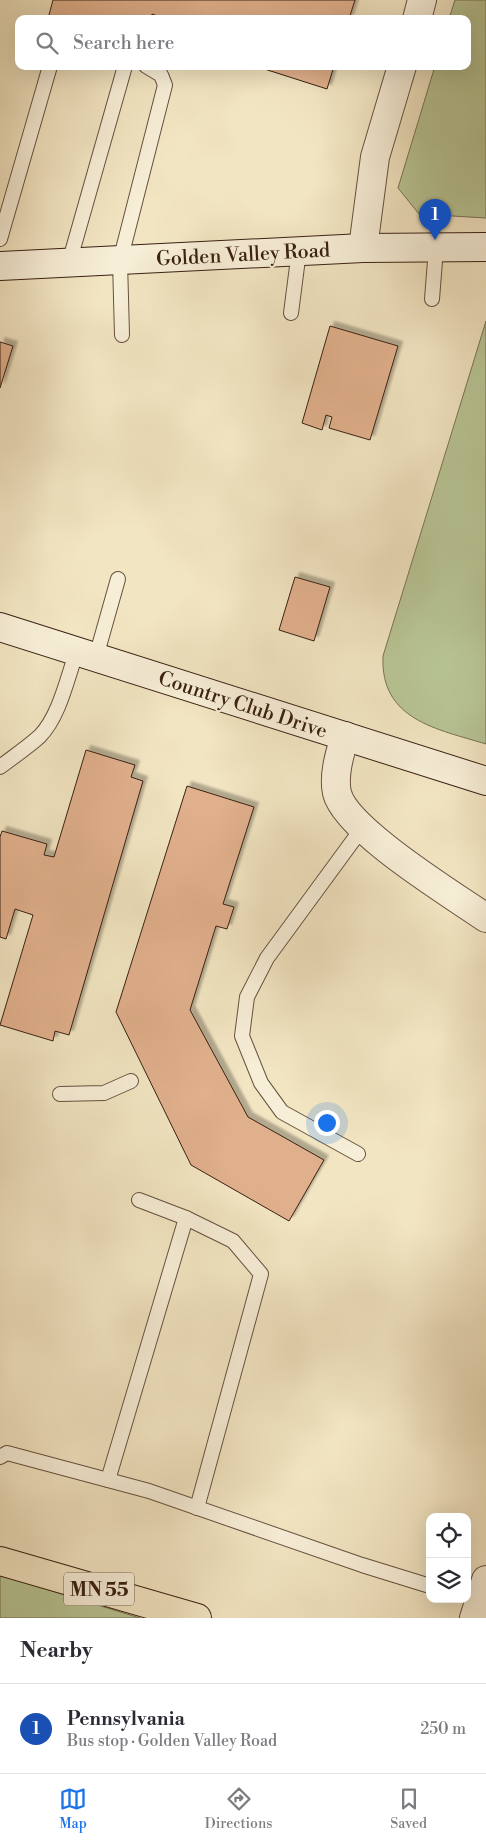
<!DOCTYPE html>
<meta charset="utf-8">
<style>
:root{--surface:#fff;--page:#f7f7f7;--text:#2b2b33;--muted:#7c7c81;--line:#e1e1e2;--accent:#1a73e8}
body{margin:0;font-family:"Libre Bodoni",serif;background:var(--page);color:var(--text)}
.controls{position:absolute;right:15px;bottom:15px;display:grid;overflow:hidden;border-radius:10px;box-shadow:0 5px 20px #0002}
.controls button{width:45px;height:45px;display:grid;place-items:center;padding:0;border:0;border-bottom:1px solid var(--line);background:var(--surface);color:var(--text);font:25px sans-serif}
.you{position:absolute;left:326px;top:1122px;width:18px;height:18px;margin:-12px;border:4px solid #fff;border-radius:50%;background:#1a73e8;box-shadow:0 0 0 8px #1a73e833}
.badge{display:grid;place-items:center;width:32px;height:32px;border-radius:50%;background:var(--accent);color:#fff;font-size:16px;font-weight:700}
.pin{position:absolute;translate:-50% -41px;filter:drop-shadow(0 1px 2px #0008)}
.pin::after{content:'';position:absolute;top:26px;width:18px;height:15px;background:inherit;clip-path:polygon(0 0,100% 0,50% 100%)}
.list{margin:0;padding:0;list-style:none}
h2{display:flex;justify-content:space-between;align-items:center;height:65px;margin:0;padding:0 20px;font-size:21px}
h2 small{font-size:16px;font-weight:400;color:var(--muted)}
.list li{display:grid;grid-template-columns:32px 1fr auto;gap:15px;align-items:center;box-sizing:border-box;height:90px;padding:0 20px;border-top:1px solid var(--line)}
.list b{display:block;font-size:19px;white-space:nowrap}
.list p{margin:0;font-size:16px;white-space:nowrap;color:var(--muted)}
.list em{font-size:16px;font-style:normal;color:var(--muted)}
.icon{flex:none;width:28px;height:28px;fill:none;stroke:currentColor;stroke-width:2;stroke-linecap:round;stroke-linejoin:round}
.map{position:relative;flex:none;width:486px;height:1618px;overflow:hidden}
.search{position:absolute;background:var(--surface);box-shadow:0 5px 20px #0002;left:15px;right:15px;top:15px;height:55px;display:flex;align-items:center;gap:12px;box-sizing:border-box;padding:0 18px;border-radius:10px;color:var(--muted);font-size:19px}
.sheet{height:155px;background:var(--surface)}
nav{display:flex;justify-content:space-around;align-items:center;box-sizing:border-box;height:70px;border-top:1px solid var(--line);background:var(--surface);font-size:14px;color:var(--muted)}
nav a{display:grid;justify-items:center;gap:2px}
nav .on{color:var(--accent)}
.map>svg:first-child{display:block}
</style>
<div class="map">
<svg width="486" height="1618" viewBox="0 0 486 1618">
<defs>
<filter id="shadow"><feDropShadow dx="4.5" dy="-4.5" stdDeviation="1" flood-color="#0004"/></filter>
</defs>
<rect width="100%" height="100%" fill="#f2e5c2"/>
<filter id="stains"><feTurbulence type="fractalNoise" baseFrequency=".004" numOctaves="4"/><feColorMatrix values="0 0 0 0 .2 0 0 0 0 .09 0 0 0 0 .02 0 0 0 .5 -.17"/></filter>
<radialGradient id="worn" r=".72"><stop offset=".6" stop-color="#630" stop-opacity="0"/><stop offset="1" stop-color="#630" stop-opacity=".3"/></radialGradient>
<g fill="#b8c595" stroke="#787254">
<path d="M455 0H486V218L419 214 398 188 435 66H467V19H449Z"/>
<path d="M486 321V744C437 729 380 720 383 656Z"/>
<path d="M0 1575 140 1618H0Z"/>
</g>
<g fill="#e0b08c" stroke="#392013" filter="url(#shadow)">
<path d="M53 0H355L349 19H166L152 14 151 19H60L49 15Z"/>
<path d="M255 66H334L327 89Z"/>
<path d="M330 326 398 346 370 440 329 428 332 417 326 415 322 430 302 423Z"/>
<path d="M0 342 13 346 0 388Z"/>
<path d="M295 577 330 587 314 641 279 630Z"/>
<path d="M86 750 135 765 131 777 143 781 69 1035 55 1031 53 1041 0 1025 33 915 15 909 6 939 0 937V837L2 831 47 844 44 855 54 857Z"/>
<path d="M187 786 254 807 223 904 234 907 227 929 216 926 190 1010 248 1117 324 1160 289 1221 191 1165 116 1012Z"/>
</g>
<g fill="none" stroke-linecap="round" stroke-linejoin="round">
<g stroke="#67513f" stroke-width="16">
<g id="lane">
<path d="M0 239 50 66"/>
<path d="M69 263 125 66"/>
<path d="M432 299 436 248"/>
<path d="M291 313 299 251"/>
<path d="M122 335 120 261 165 85 161 75 146 66"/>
<path d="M96 657 118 579"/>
<path d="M0 767C13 757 28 747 40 736 60 715 67 678 77 651"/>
<path d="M60 1094 104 1093 131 1081"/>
<path d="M358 1154 282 1112 261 1083 242 1036 247 997 267 958 363 827"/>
<path d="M139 1200 186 1218 233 1241 261 1274 197 1508"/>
<path d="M0 1457 7 1453 149 1491 362 1565 430 1586"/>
<path d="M108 1480 186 1218"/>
</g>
</g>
<g stroke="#67513f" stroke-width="30">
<g id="street">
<path d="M417 19 422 0"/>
<path d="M363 248 375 157 402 66"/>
<path d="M345 736C340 753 333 775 337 793 346 830 453 895 486 918"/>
<path d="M474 1618 486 1580"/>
</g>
</g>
<g stroke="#392013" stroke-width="30">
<g id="secondary">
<path d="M0 266 363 248 486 247"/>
<path d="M0 627 486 781"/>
</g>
</g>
<g stroke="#392013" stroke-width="30">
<path id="highway" d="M0 1561 197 1618"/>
</g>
<use href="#lane" stroke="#f7eed7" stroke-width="14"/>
<use href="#street" stroke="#f7eed7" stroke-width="28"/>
<use href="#secondary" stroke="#f7eed7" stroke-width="28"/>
<use href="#highway" stroke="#f2e5c2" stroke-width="28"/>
</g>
<g text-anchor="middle" stroke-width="4" stroke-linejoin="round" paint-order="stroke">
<rect fill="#f7eed7" stroke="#725e4e" stroke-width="1" x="64" y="1572.5" width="70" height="33" rx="4"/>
<g font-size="19" font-weight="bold" fill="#392013">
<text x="99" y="1596">MN 55</text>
</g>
<g font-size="20" fill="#392013" stroke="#f7eed7">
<text transform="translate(243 254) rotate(-3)" y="7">Golden Valley Road</text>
<text transform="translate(243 704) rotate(18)" y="7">Country Club Drive</text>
</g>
</g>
<rect width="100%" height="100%" filter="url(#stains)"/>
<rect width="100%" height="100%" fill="url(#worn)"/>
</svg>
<div class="controls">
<button><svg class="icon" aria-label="locate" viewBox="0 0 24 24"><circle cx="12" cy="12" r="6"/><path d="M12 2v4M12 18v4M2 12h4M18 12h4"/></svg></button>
<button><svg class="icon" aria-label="layers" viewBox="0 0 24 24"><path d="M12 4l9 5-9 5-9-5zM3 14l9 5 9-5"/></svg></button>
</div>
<div class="you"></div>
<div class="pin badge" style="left:435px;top:240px;background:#1a4fb4">1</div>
<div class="search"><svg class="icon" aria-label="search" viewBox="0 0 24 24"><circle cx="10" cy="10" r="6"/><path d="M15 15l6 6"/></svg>Search here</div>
</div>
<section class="sheet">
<h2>Nearby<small></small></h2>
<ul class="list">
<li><span class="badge" style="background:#1a4fb4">1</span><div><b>Pennsylvania</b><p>Bus stop · Golden Valley Road</p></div><em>250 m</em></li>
</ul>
</section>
<nav>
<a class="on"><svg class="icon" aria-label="map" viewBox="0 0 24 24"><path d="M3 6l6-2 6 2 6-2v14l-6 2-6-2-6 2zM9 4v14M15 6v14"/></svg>Map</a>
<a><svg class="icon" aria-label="directions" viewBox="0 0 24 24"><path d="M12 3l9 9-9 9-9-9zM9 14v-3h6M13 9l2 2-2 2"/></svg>Directions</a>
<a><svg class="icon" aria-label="saved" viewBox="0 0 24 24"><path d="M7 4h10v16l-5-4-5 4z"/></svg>Saved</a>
</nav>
